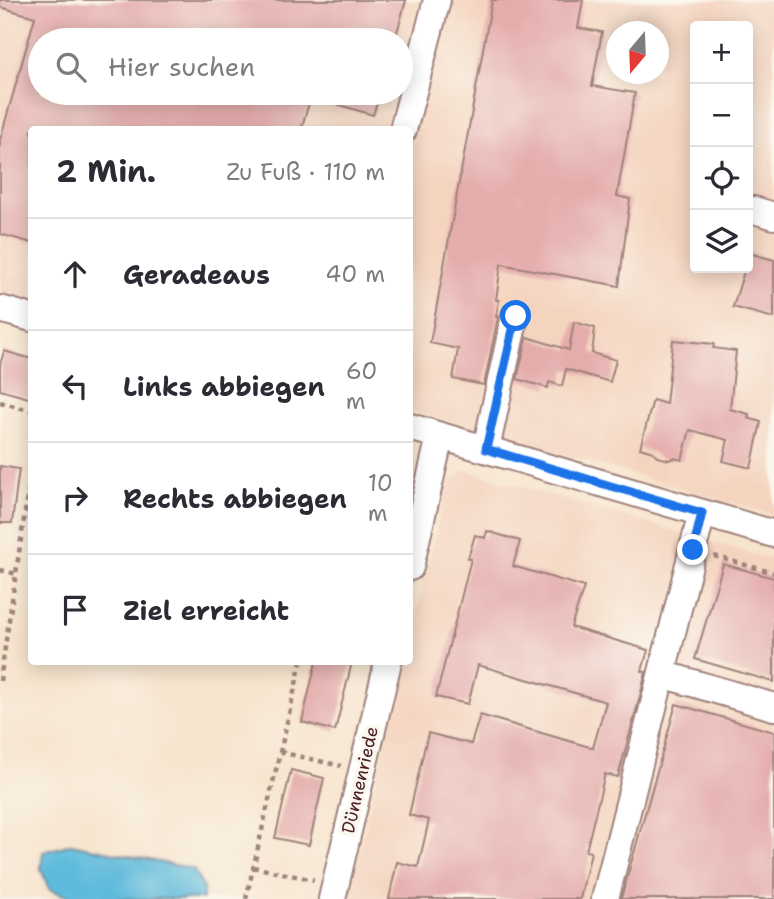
<!DOCTYPE html>
<html lang="de">
<meta charset="utf-8">
<style>
:root{--surface:#fff;--page:#f2f2f3;--text:#2b2b33;--muted:#7c7c81;--line:#e1e1e2}
body{margin:0;font-family:"Shantell Sans",sans-serif;background:var(--page);color:var(--text)}
.controls{position:absolute;right:21px;top:21px;display:grid;overflow:hidden;border-radius:7px;box-shadow:0 4px 18px #0003}
.controls button{width:63px;height:63px;display:grid;place-items:center;padding:0;border:0;border-bottom:2px solid var(--line);background:var(--surface);color:var(--text);font:35px sans-serif}
.compass{position:absolute;left:606px;top:21px;width:63px;height:63px;border-radius:50%;background:var(--surface);box-shadow:0 4px 18px #0003;rotate:199deg}
.stop{position:absolute;width:21px;height:21px;margin:-16px;border:5px solid #1a73e8;border-radius:50%;background:#fff}
.stop.end{background:#1a73e8;border-color:#fff;box-shadow:0 2px 7px #0008}
.list{margin:0;padding:0;list-style:none}
h2{display:flex;justify-content:space-between;align-items:center;height:91px;margin:0;padding:0 28px;font-size:30px}
h2 small{font-size:23px;font-weight:400;color:var(--muted)}
.list li{display:grid;grid-template-columns:46px 1fr auto;gap:21px;align-items:center;box-sizing:border-box;height:112px;padding:0 28px;border-top:2px solid var(--line)}
.list b{display:block;font-size:26px;white-space:nowrap}
.list em{font-size:23px;font-style:normal;color:var(--muted)}
.icon{flex:none;width:38px;height:38px;fill:none;stroke:currentColor;stroke-width:2;stroke-linecap:round;stroke-linejoin:round}
.map{position:relative;flex:none;width:774px;height:899px;overflow:hidden}
.search{position:absolute;background:var(--surface);box-shadow:0 4px 18px #0003;left:28px;top:28px;width:385px;height:77px;display:flex;align-items:center;gap:18px;box-sizing:border-box;padding:0 24px;border-radius:38px;color:var(--muted);font-size:26px}
.panel{position:absolute;background:var(--surface);box-shadow:0 4px 18px #0003;left:28px;top:126px;width:385px;height:539px;border-radius:7px}
.map>svg:first-child{display:block}
</style>
<div class="map">
<svg width="774" height="899" viewBox="0 0 774 899">
<rect width="100%" height="100%" fill="#fbf7ec"/>
<filter id="ink" filterUnits="userSpaceOnUse"><feTurbulence type="fractalNoise" baseFrequency=".0143" numOctaves="2"/><feDisplacementMap in="SourceGraphic" scale="14" xChannelSelector="R" yChannelSelector="G"/><feConvolveMatrix kernelMatrix="1 2 1 2 8 2 1 2 1" color-interpolation-filters="sRGB"/></filter>
<filter id="wash" filterUnits="userSpaceOnUse"><feTurbulence type="fractalNoise" baseFrequency=".00686" numOctaves="4" result="noise"/><feDisplacementMap in="SourceGraphic" scale="28" xChannelSelector="R" yChannelSelector="G"/><feGaussianBlur stdDeviation="1.57" result="paint"/><feColorMatrix in="noise" values="0 0 0 0 0 0 0 0 0 0 0 0 0 0 0 0 0 1.4 0 .05"/><feComposite in="paint" operator="in"/></filter>
<g filter="url(#wash)">
<rect width="100%" height="100%" fill="#f7e4cd"/>
<g fill="#f4d4bf" fill-rule="evenodd">
<path d="M0 0H774V515L410 410V130H32L31 301 0 292ZM695 26H748V268H695ZM616 32H658V74H616ZM40 40H401V93H40Z"/>
<path d="M465 470 774 560V899H348L405 662H410V641L447 484Z"/>
</g>
<path fill="#5dbadb" stroke="#546c83" stroke-width="2" d="M71 844 193 869 203 887V899H74L49 889 41 869 43 852Z"/>
<g id="blocks">
<g fill="#e4acab">
<path d="M0 0H406L395 40H40V93H312L301 130H32V243L0 234V140L35 17 0 7Z"/>
<path d="M492 0H583L578 28 602 32 592 86 635 93 617 196 630 199 619 286 501 264 496 300H499L496 317H498L484 385 453 379 458 349 430 343Z"/>
<path d="M317 93H380L373 115 316 98Z"/>
<path d="M749 253 774 260V318L733 307 745 268H748Z"/>
<path d="M574 322 595 328 592 353 616 360 610 382 566 369 562 386 549 382 548 388 517 379 527 337 569 350Z"/>
<path d="M673 340 714 344 713 348 736 351 730 409 749 414 748 418 761 422 751 468 723 461 728 440 690 430 682 460 674 458 669 460 658 457 653 452 640 448 653 400 666 404Z"/>
<path d="M4 351 32 359V399L0 390V365Z"/>
<path d="M0 466 19 469 12 523H0Z"/>
<path d="M487 531 520 541 513 566 584 587 571 627 648 650 642 671 646 672 639 700 618 777 605 774 586 851 591 852 580 899H389L397 862 418 867 429 820 409 815 428 733 471 744 480 715 593 748 606 702 478 665 468 704 436 697 471 559 468 558 475 535 485 538Z"/>
<path d="M723 564 774 578V682L695 659Z"/>
<path d="M316 662H352L335 731 302 722Z"/>
<path d="M676 704 774 732V899H621Z"/>
<path d="M291 770 324 778 309 845 275 838Z"/>
</g>
</g>
</g>
<g filter="url(#ink)">
<use href="#blocks" fill-opacity="0" stroke="#a0827c" stroke-width="2"/>
<g fill="none" stroke-linecap="round" stroke-linejoin="round">
<g stroke="#a0827c" stroke-width="30">
<g id="minor">
<path d="M403 130 437 0"/>
<path d="M754 210 774 216"/>
<path d="M0 309 32 318"/>
<path d="M410 427 774 534"/>
<path d="M486 449 515 316"/>
<path d="M410 567 440 436"/>
<path d="M662 674 774 707"/>
<path d="M332 899 388 662"/>
<path d="M605 899 702 513"/>
</g>
</g>
<g stroke="#a0827c" stroke-width="4.5" stroke-dasharray="5 5" stroke-linecap="butt">
<path d="M0 402 32 411"/>
<path d="M714 556 774 573"/>
<path d="M0 570 16 574"/>
<path d="M0 681 32 465"/>
<path d="M280 752 341 766"/>
<path d="M253 867 314 880"/>
<path d="M246 899 301 662"/>
</g>
<use href="#minor" stroke="#fff" stroke-width="26"/>
</g>
</g>
<g fill="none" stroke-linecap="round" stroke-linejoin="round" filter="url(#ink)">
<path stroke="#1a73e8" stroke-width="9" d="M516 316 486 449 702 513 693 550"/>
</g>
<g text-anchor="middle" stroke-width="7" stroke-linejoin="round" paint-order="stroke">
<g font-size="18" fill="#4a1f2b" stroke="#fbf7ec">
<text transform="translate(360 780) rotate(-77)" y="6">Dünnenriede</text>
</g>
</g>
</svg>
<div class="controls">
<button>+</button>
<button>−</button>
<button><svg class="icon" aria-label="locate" viewBox="0 0 24 24"><circle cx="12" cy="12" r="6"/><path d="M12 2v4M12 18v4M2 12h4M18 12h4"/></svg></button>
<button><svg class="icon" aria-label="layers" viewBox="0 0 24 24"><path d="M12 4l9 5-9 5-9-5zM3 14l9 5 9-5"/></svg></button>
</div>
<svg class="compass" viewBox="-18 -18 36 36"><path d="M0-13l5 13h-10z" fill="#e53935"/><path d="M0 13l5-13h-10z" fill="#7c7c81"/></svg>
<div class="stop" style="left:516px;top:316px"></div>
<div class="stop end" style="left:693px;top:550px"></div>
<div class="search"><svg class="icon" aria-label="search" viewBox="0 0 24 24"><circle cx="10" cy="10" r="6"/><path d="M15 15l6 6"/></svg>Hier suchen</div>
<section class="panel">
<h2>2 Min.<small>Zu Fuß · 110 m</small></h2>
<ul class="list">
<li><svg class="icon" aria-label="ahead" viewBox="0 0 24 24"><path d="M12 20V5M6 11l6-6 6 6"/></svg><div><b>Geradeaus</b></div><em>40 m</em></li>
<li><svg class="icon" aria-label="left" viewBox="0 0 24 24"><path d="M17 20v-9H6M10 6l-5 5 5 5"/></svg><div><b>Links abbiegen</b></div><em>60 m</em></li>
<li><svg class="icon" aria-label="right" viewBox="0 0 24 24"><path d="M7 20v-9h11M14 6l5 5-5 5"/></svg><div><b>Rechts abbiegen</b></div><em>10 m</em></li>
<li><svg class="icon" aria-label="arrive" viewBox="0 0 24 24"><path d="M6 21V4h12l-3 4 3 4H6"/></svg><div><b>Ziel erreicht</b></div></li>
</ul>
</section>
</div>
